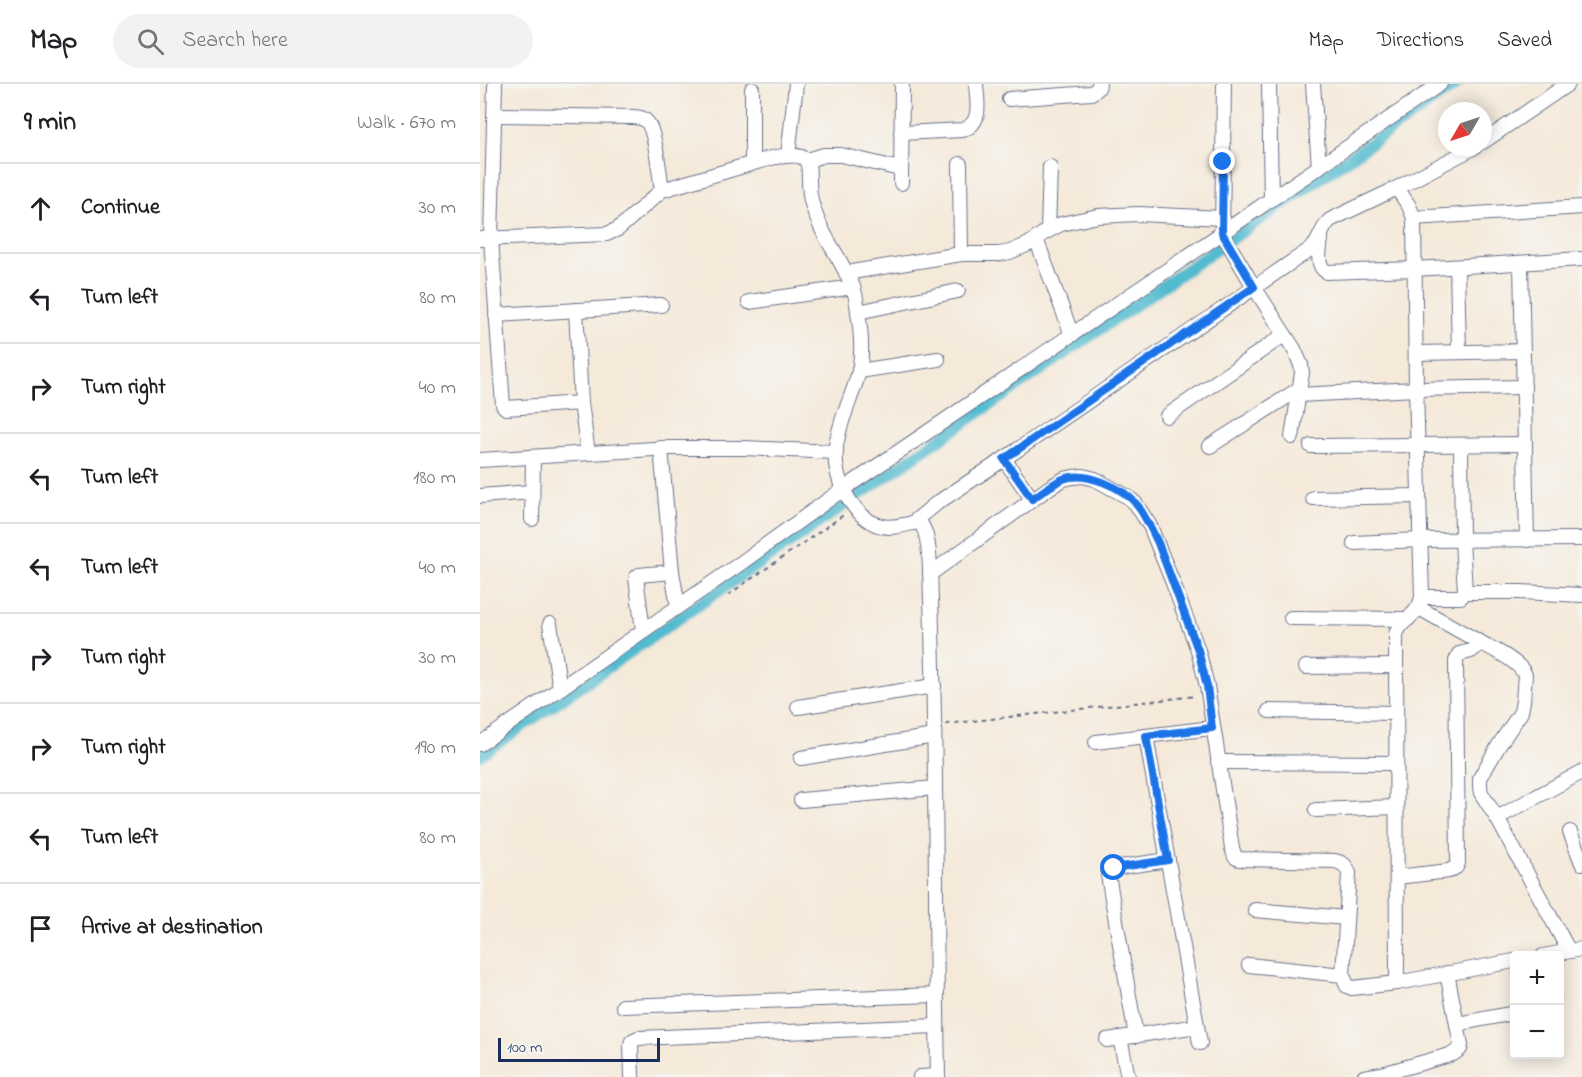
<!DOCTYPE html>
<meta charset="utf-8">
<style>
:root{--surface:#fff;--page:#f2f2f2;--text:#202124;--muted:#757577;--line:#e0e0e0}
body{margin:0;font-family:"Indie Flower",sans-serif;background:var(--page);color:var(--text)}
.controls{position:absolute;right:18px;bottom:18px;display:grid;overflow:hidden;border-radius:6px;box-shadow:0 3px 15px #0003}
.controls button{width:54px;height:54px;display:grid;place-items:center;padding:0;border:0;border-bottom:2px solid var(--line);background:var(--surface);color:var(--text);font:30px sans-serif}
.compass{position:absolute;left:958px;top:18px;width:54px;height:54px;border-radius:50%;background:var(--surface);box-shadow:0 3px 15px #0003;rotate:231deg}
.scale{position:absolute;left:18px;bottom:15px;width:162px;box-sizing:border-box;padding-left:6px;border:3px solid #1b2f5e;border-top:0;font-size:16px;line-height:21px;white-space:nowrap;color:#1b2f5e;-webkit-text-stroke:4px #f6f6f2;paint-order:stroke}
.stop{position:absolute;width:18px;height:18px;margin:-14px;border:4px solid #1a73e8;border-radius:50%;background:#fff}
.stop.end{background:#1a73e8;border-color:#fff;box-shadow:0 2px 6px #0008}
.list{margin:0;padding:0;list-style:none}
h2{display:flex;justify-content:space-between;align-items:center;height:78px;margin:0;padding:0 24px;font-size:26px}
h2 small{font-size:20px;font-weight:400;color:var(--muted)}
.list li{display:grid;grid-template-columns:39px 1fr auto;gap:18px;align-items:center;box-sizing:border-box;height:90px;padding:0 24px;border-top:2px solid var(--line)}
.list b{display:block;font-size:22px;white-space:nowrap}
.list em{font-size:20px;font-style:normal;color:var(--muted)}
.icon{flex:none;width:33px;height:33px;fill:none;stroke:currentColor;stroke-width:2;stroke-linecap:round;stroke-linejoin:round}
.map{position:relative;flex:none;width:1102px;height:993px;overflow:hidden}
header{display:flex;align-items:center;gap:36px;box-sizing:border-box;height:84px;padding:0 30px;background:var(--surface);border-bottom:2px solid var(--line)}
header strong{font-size:28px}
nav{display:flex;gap:33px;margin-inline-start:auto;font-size:21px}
.search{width:420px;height:54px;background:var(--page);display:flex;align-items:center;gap:15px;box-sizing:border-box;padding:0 21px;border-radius:33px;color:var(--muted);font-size:22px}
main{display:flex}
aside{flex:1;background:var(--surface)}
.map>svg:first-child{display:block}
</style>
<header>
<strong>Map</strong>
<div class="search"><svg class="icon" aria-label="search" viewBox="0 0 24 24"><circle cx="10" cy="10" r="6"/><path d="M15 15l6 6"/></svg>Search here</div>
<nav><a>Map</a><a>Directions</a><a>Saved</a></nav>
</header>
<main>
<aside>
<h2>9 min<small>Walk · 670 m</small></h2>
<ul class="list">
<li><svg class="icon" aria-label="ahead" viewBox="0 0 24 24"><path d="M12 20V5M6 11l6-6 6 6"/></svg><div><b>Continue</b></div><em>30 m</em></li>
<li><svg class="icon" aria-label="left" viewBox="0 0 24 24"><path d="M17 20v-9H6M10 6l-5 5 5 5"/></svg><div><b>Turn left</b></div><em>80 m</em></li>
<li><svg class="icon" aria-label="right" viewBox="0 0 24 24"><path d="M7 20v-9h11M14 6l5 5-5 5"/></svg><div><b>Turn right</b></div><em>40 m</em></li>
<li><svg class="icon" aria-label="left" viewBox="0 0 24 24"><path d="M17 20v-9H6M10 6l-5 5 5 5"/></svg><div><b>Turn left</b></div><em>180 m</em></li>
<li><svg class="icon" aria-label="left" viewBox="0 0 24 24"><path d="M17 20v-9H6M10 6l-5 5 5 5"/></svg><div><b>Turn left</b></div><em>40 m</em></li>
<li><svg class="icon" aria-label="right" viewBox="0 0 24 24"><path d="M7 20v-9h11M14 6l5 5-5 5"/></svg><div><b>Turn right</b></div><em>30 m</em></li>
<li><svg class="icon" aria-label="right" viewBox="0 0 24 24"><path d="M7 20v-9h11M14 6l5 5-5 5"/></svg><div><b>Turn right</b></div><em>190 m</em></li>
<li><svg class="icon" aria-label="left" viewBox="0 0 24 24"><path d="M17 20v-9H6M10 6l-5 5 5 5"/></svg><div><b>Turn left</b></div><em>80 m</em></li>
<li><svg class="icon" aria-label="arrive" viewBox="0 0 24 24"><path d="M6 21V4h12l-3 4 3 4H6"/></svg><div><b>Arrive at destination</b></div></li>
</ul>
</aside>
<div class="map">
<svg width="1102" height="993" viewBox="0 0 1102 993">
<rect width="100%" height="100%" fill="#f6f6f2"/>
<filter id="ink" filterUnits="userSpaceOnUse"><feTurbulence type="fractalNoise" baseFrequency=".0167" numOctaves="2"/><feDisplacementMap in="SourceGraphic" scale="12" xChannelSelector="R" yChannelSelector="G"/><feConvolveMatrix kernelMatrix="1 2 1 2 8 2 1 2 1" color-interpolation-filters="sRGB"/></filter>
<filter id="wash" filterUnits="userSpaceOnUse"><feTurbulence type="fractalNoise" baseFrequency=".008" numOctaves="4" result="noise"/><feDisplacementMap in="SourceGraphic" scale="24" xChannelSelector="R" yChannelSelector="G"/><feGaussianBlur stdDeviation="1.35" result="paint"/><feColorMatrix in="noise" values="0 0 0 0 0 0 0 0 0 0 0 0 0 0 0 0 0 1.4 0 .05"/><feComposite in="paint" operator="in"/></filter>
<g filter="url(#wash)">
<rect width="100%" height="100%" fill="#f5e9d9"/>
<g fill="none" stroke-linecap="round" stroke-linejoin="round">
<path stroke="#52bbcf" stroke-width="12" d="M0 671 977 0"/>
</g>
</g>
<g filter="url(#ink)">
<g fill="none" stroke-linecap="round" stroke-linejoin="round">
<g stroke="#677089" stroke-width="16">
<g id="minor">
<path d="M15 0 11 155 23 321 26 324 101 319"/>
<path d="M744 0 742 149 774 203 814 265 821 281 822 289 812 353"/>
<path d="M789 0 791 115"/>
<path d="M833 0 839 83"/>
<path d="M272 5V79"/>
<path d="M529 15 611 9C615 7 619 5 619 0"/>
<path d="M14 31 153 33C158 33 163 34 166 37 175 44 180 93 182 106"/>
<path d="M421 49 483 46C503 39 497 17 496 0"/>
<path d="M1003 58 1088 0"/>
<path d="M308 72 316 0"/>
<path d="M328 76 344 71H361L420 85"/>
<path d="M480 80 481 170"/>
<path d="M421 99 422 0"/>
<path d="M934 134 1102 123"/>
<path d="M568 147 570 83"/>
<path d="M841 154C840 166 835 182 847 188L934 185 1102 175"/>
<path d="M0 155 127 150 138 145 146 138 182 106 291 74C345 64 322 86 332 120 341 152 360 172 372 201 376 209 377 219 378 228 381 247 383 268 379 287 374 308 364 327 359 348 351 375 357 403 376 425 382 432 391 440 402 442 414 445 426 440 438 438 452 445 450 499 451 516 457 675 455 834 458 993"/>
<path d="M556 155 592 251"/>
<path d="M1041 180 1047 456"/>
<path d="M977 183 979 268"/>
<path d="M366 189 481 170H519L530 168 549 160 564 149 581 140 618 132 658 130 743 134"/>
<path d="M269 218 373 203"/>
<path d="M96 226 101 319 108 369"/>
<path d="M378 228 478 207"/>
<path d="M16 231 181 221"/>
<path d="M936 269 1043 267"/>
<path d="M379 287 458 275"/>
<path d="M818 311 936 305 1044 303"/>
<path d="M687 332 804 251"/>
<path d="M730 362 819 305"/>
<path d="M831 362 1045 360"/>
<path d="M181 364 192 488 198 522"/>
<path d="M524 375 552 415"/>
<path d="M0 376 189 364H264L356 368"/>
<path d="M0 412 52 408"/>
<path d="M833 414 939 412"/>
<path d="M52 435 53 373"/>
<path d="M434 438 457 419 524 375 832 164C841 156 841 144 850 136L917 104 995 63"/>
<path d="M874 459 941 456 1102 455"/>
<path d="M450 490 570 403 584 395 593 393 603 392 615 395 648 413 656 420 670 442 693 499 718 566 727 602 752 764 755 773 759 775 855 777C863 779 866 781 869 789L863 891 867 902 872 904 917 899 1034 877"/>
<path d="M985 508H1040L1102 511"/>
<path d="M942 513H981L985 508 982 456 981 361"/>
<path d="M811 534 928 535"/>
<path d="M70 540 80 605"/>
<path d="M163 546 156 494 159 491 192 488"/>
<path d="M994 555C1008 563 1039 576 1045 591L1043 617 1041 628 1019 661 1000 694V703L1001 709 1017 734 1089 867"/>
<path d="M826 583 915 582"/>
<path d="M318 623 454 602"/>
<path d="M789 627 916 629"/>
<path d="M666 652 720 959"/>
<path d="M616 658 732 644"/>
<path d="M0 660 261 479 362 406 742 149 960 0"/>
<path d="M321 674 454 652"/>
<path d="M738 678 916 679"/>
<path d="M321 716 455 704"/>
<path d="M836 726 916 723"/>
<path d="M1017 734 1102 688"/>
<path d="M1090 748 1102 779"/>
<path d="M917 793 969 787 976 783 978 779 976 577 979 570 991 567 997 562 994 555 939 524"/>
<path d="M775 826 866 834"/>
<path d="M1063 872 1102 865"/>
<path d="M769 881 863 891"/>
<path d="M917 899 916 551C919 535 938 534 942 513L936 305 934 134 929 122 917 104"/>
<path d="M143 922 456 911"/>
<path d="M977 940 1034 929"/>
<path d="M656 952 628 791 630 787 634 784 688 776"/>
<path d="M640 954 648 993"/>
<path d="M627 956 717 942"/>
<path d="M152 993 151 960 152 957 158 954 457 942"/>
<path d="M440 993 458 992"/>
<path d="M884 993 902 990 973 970 980 965 981 961 967 889"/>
</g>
</g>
<g stroke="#677089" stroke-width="2" stroke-dasharray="4.5 4.5" stroke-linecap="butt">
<path d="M248 511 365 430"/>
<path d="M466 640 716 612"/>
</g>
<use href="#minor" stroke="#fff" stroke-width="14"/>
</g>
</g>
<g fill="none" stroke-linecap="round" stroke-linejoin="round" filter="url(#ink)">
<path stroke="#1a73e8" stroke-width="8" d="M634 784 688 776 666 652 732 644 727 602 718 566 678 459C672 446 666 434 658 422 644 404 606 386 583 395 572 400 562 408 552 415L524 375 774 203 742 149 743 78"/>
</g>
</svg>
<div class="controls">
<button>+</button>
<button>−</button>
</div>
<svg class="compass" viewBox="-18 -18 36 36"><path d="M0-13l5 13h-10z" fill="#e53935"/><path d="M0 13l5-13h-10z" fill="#757577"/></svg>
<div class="scale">100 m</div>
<div class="stop" style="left:634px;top:784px"></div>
<div class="stop end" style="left:743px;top:78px"></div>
</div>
</main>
